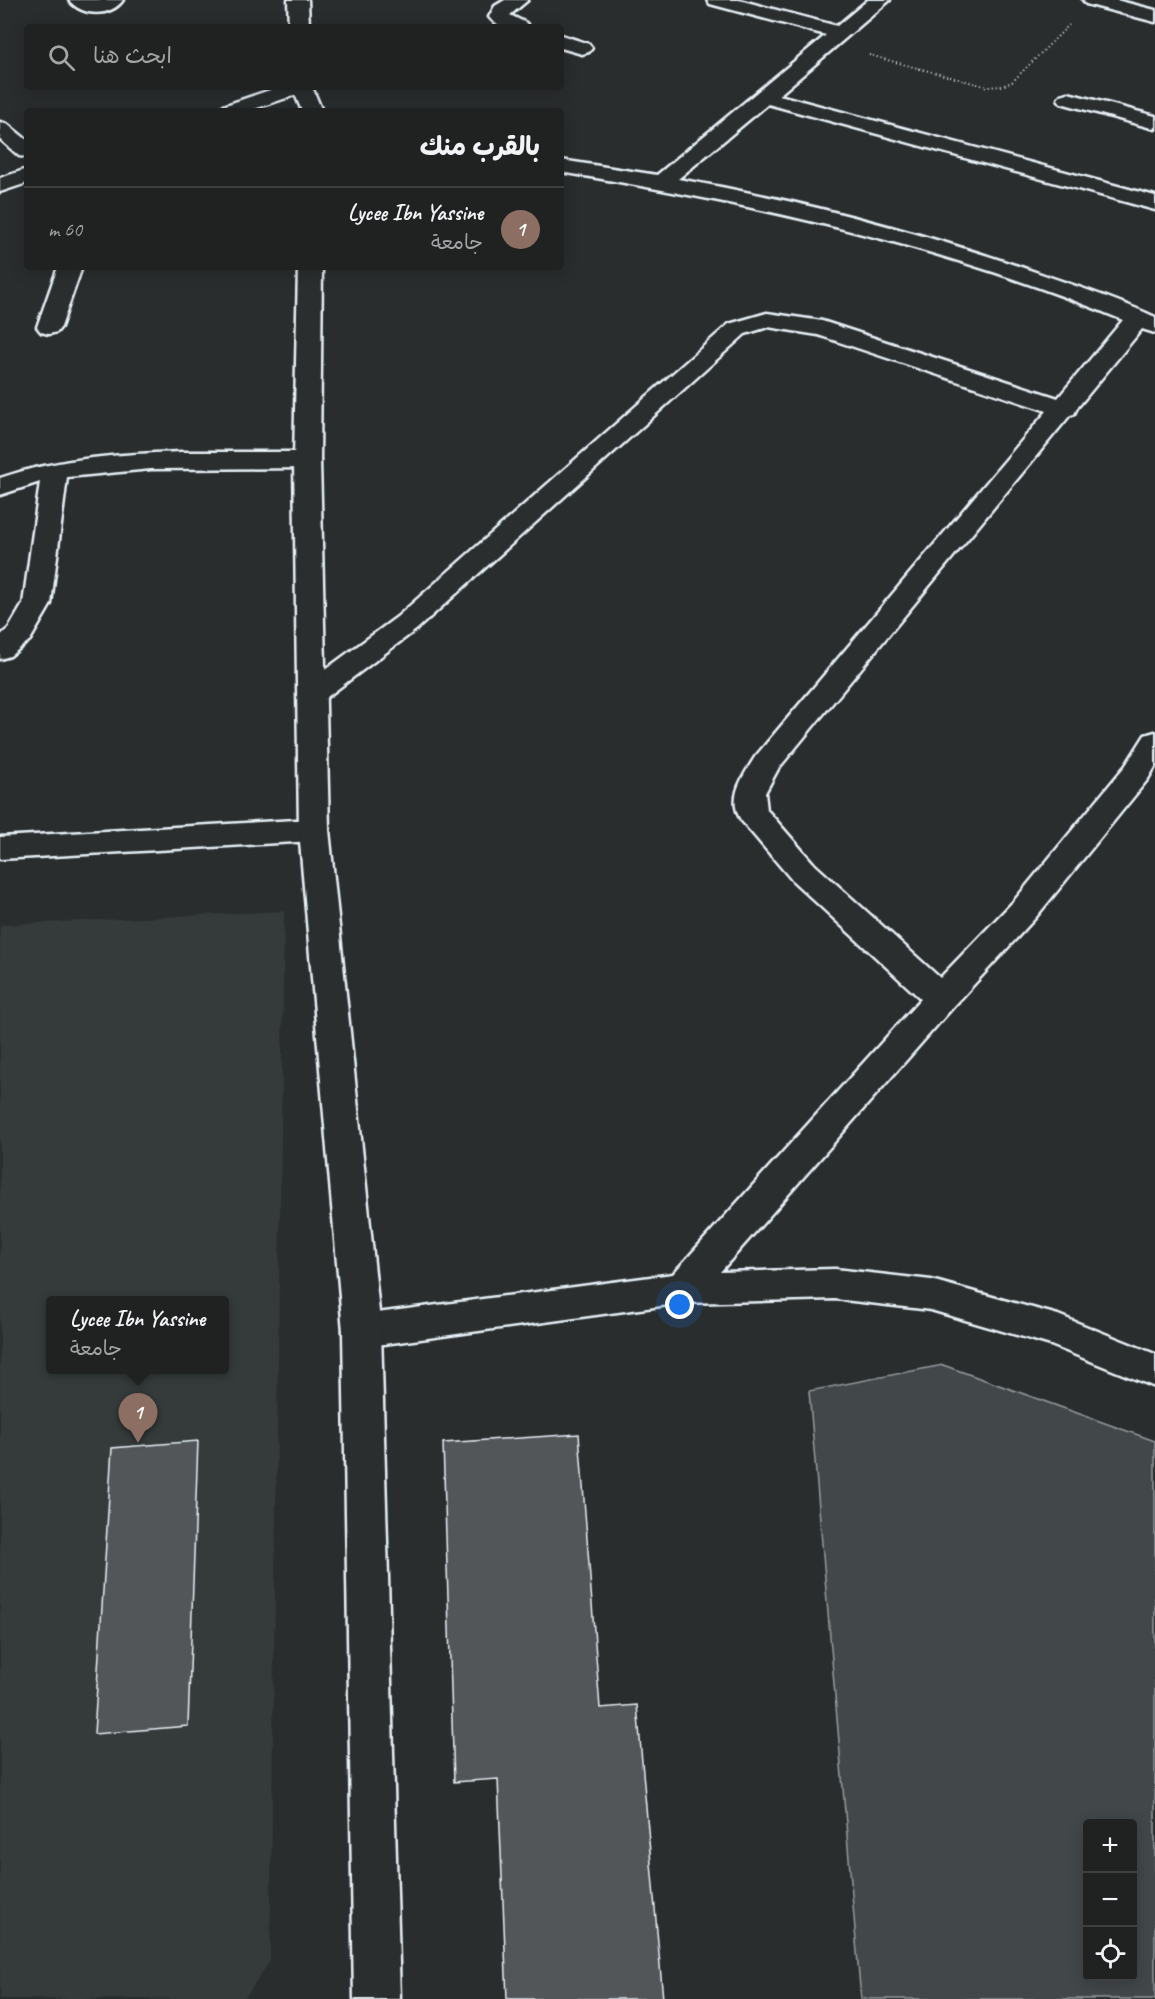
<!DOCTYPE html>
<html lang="ar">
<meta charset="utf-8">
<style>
:root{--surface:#202222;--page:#282a2a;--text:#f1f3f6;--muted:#a2a4a5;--line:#3d3f40;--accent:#db2777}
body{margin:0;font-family:Caveat,"Playpen Sans Arabic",sans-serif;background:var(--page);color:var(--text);direction:rtl}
.controls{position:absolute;right:18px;bottom:18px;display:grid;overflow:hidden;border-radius:6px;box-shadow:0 3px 15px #0003}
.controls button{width:54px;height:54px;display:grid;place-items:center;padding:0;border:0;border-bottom:2px solid var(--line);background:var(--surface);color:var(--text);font:30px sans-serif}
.you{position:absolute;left:680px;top:1305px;width:21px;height:21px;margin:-15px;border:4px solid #fff;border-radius:50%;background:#1a73e8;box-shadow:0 0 0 9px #1a73e833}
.badge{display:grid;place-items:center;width:39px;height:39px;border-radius:50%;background:var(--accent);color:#fff;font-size:20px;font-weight:700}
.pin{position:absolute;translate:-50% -50px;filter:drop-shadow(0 2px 3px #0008)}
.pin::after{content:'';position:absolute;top:32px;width:21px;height:18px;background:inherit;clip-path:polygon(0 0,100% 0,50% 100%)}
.popup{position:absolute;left:46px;top:1296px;width:183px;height:78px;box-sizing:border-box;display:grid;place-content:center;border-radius:6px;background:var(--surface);filter:drop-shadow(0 2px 4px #0005);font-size:20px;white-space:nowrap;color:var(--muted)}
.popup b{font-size:22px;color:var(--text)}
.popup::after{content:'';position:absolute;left:50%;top:100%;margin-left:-12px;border:12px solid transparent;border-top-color:var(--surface)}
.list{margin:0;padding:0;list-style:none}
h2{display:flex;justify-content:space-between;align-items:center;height:78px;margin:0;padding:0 24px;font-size:26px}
h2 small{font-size:20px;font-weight:400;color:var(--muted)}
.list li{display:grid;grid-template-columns:39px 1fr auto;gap:18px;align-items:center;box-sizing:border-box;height:84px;padding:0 24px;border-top:2px solid var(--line)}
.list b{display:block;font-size:22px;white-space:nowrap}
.list p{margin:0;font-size:20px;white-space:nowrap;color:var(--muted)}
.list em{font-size:20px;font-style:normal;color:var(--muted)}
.icon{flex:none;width:33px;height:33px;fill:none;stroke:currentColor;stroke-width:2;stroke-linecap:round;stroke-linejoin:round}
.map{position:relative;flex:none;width:1155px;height:1999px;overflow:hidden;direction:ltr}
.search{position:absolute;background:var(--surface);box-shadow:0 3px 15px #0003;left:24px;top:24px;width:540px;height:66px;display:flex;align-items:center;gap:15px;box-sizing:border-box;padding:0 21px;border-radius:6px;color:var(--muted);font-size:22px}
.panel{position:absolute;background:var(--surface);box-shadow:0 3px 15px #0003;left:24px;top:108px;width:540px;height:162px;border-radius:6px;direction:rtl}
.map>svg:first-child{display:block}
</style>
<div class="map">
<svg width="1155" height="1999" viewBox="0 0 1155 1999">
<rect width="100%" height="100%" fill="#2a2d2e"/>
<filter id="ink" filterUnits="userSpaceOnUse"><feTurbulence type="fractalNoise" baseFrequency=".0167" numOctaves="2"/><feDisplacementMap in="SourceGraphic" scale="12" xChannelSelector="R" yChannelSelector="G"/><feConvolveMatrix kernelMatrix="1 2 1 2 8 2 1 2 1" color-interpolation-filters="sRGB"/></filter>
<g filter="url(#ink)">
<path fill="#363a3b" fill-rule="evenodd" d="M284 911 270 1961 244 1999H0V925ZM51 1300H225V1370H51Z"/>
<path fill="#424648" stroke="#959ca0" stroke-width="1.5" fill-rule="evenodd" d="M943 1365 1155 1441V1999H861L809 1391ZM1088 1824H1132V1976H1088Z"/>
<g fill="#535759" stroke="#e8f1f8" stroke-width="1.5">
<path d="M579 1434 600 1708 637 1705 663 1999H507L498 1779 454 1782 443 1443Z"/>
<path d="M198 1441 188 1726 94 1734 112 1448Z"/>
</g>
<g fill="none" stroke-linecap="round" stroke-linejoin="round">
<g stroke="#e8f1f8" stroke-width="5">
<g id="minor">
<path d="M69 0H123C111 17 82 17 69 0Z"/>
<path d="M505 0H528L510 15 526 23 529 27C515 27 499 30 489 17L495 6Z"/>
<path d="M707 0H739L837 26 868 0H890L779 95 1155 196V210L768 104 678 179C803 201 925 233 1044 275 1081 288 1119 300 1155 317V333L1142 329 1077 408 1074 414 1070 415 778 769 765 793 767 810 814 864 940 978 1014 901 1126 765 1145 735 1155 732V767L1148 779 1036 917 953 1007 720 1272 835 1269 931 1280 1058 1315 1155 1354V1387L1051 1345 931 1310 835 1299 683 1303 362 1347 349 1342 343 1331 349 1320 362 1315 673 1274 921 999 792 880 741 820C727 797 743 777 755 757L1047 411 818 335 768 327 745 334 417 629 323 700 313 702 303 700 299 693 303 686 397 617 729 324 767 313 822 321 1058 398 1123 320C943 245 753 204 561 172V160L657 175 826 35 710 4Z"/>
<path d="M1083 0H1116L1155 10V22L1086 4Z"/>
<path d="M561 35 589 44 592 48 589 52 582 54 561 48Z"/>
<path d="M279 87H310L307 91 248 111H217L220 107Z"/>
<path d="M1068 93 1155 116V129L1061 103 1058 99 1061 95Z"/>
<path d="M0 122 7 124 27 140V157L19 156 0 139Z"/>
<path d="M27 169V183L0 192V178Z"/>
<path d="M58 267H82L61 327 57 332 49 334 41 332 37 327Z"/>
<path d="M182 452H307L316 455 320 460 316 465 307 468 151 469 67 477 51 604 30 640 10 656 0 659V636L9 628 23 604 40 482 0 495V478C59 458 120 454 182 452Z"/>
<path d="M314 819 325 822 329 830 325 838 314 841 0 859V837Z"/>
</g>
</g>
<g stroke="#e8f1f8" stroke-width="5">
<g id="tertiary">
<path d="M288 0H308L309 27H289Z"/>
<path d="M292 87H312L322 111H302Z"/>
<path d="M298 267H322L320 460 329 830 381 1331 400 1999H354L343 1331 299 830 294 460Z"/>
</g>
</g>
<path stroke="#e8f1f8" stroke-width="2" stroke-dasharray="1 3" stroke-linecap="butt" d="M869 55 988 87 1002 86 1012 82 1069 25"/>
<use href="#minor" fill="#2a2d2e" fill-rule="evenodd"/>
<use href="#tertiary" fill="#2a2d2e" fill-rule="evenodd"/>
</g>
</g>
</svg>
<div class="controls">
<button>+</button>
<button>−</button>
<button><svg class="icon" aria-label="locate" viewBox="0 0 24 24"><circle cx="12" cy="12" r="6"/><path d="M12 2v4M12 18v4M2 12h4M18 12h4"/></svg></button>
</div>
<div class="you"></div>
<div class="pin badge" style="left:138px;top:1443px;background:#8d6e63">1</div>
<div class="popup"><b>Lycee Ibn Yassine</b>جامعة</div>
<div class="search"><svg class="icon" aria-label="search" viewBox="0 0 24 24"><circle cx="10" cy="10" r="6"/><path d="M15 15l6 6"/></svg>ابحث هنا</div>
<section class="panel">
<h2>بالقرب منك<small></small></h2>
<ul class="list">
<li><span class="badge" style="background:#8d6e63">1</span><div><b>Lycee Ibn Yassine</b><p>جامعة</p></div><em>60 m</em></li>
</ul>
</section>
</div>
